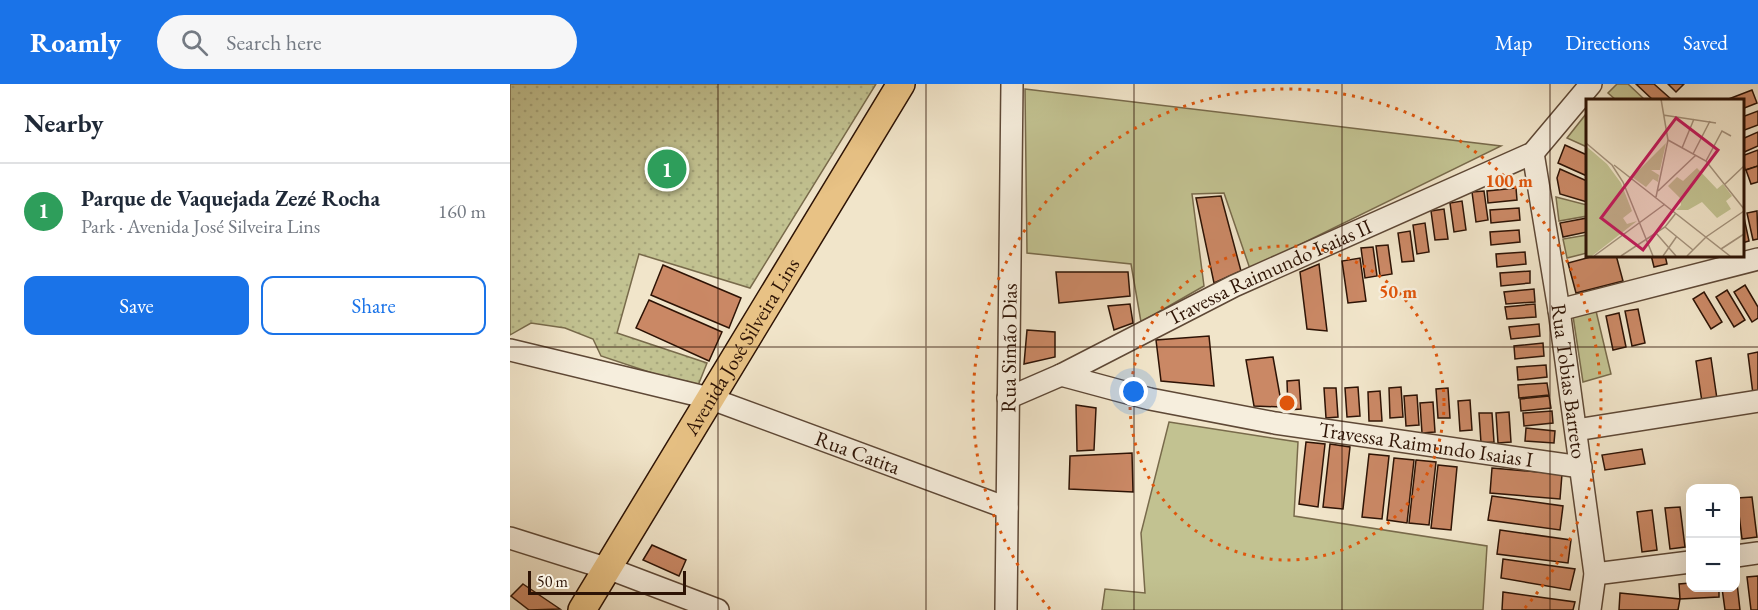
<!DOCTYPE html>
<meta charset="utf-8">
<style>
:root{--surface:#fff;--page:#f6f6f7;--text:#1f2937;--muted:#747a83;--line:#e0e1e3;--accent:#1a73e8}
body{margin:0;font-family:"EB Garamond",serif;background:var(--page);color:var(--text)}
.controls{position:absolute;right:18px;bottom:18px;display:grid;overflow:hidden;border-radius:12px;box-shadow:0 6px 24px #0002}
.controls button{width:54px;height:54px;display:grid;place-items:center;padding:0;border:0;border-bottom:2px solid var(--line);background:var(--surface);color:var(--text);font:30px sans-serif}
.scale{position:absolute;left:18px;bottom:15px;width:158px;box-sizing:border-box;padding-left:6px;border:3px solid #2d1305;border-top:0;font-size:16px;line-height:21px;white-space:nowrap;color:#2d1305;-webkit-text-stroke:4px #f6eedd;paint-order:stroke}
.you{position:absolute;left:624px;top:308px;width:21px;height:21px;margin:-15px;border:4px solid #fff;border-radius:50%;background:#1a73e8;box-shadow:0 0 0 9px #1a73e833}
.badge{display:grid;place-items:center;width:39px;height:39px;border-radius:50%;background:var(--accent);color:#fff;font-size:20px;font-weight:700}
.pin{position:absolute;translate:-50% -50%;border:3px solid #fff;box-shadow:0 2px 6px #0006}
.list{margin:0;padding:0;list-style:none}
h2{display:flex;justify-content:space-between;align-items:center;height:78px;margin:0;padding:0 24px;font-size:26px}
h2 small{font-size:20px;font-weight:400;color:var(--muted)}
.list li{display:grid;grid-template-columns:39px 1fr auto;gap:18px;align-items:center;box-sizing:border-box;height:96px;padding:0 24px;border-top:2px solid var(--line)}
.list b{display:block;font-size:22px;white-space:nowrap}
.list p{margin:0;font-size:20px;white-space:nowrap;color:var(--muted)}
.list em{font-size:20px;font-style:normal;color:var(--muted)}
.actions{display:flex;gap:12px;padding:18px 24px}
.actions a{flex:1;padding:14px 0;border:2px solid var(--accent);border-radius:12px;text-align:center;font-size:21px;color:var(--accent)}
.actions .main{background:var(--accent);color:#fff}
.icon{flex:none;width:33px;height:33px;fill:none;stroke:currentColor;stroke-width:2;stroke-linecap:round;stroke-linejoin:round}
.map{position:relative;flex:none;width:1248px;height:526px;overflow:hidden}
header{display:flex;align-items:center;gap:36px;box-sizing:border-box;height:84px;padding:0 30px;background:var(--accent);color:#fff}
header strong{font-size:28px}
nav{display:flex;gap:33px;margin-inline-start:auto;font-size:21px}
.search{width:420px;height:54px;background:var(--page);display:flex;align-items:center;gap:15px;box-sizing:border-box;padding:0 21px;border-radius:33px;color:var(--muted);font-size:22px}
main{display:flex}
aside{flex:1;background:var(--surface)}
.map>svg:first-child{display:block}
</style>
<header>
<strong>Roamly</strong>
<div class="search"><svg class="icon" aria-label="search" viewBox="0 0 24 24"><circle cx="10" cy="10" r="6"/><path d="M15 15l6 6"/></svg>Search here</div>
<nav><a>Map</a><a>Directions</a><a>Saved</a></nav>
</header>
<main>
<aside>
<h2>Nearby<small></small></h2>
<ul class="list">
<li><span class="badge" style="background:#2e9e5b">1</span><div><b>Parque de Vaquejada Zezé Rocha</b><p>Park · Avenida José Silveira Lins</p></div><em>160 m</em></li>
</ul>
<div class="actions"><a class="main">Save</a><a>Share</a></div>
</aside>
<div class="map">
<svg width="1248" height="526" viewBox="0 0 1248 526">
<defs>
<pattern id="park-dots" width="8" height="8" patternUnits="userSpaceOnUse" patternTransform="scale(1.5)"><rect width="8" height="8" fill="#c2c291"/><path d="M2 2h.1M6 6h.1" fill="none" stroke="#a7a67c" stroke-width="1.8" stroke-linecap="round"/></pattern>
</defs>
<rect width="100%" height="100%" fill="#f1e5ca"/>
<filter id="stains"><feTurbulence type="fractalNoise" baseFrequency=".00333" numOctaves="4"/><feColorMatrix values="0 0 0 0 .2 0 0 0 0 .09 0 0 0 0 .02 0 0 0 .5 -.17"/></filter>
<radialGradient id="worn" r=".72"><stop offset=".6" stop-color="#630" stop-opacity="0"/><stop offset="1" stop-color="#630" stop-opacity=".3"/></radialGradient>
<g fill="#c2c291" stroke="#786a4b" stroke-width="1.5">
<path d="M1107 0H1118L1135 16H1106L1098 9Z"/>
<path d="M515 5 991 62 740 185 714 109 682 110 694 202 631 238 621 180 517 169Z"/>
<path d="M1076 30 1077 31V63L1057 54Z"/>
<path d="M1046 113 1077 121V132L1049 137Z"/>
<path d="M1077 151V169L1057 174 1053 155Z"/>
<path d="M1086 227 1101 290 1073 298 1063 232Z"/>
<path d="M659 338 788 358 784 432 977 462 973 526H592L595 505 635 509 631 449Z"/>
</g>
<path fill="url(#park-dots)" stroke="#786a4b" stroke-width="1.5" d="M0 0H366L240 204 129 170 107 249 197 279 187 304 91 272 83 255 55 244 21 239 0 251Z"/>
<g fill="#ca8865" stroke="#2d1305" stroke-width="1.5">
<path d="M1126 0H1144L1162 16H1143Z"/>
<path d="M1158 0H1174L1166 8Z"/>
<path d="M1242 6 1247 19 1232 25V16H1216Z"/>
<path d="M1248 27V41L1232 47V33Z"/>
<path d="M1248 48V62L1232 69V55Z"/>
<path d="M1055 61 1077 71V92L1048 79Z"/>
<path d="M1248 66V82L1235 86 1232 72Z"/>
<path d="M1248 82V98L1241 100 1236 86Z"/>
<path d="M1050 85 1077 97V118L1050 110 1047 94Z"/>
<path d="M1006 104 1007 116 978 119 977 107Z"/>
<path d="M974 107 978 136 966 138 962 108Z"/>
<path d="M711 112 731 187 704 199 686 114Z"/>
<path d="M952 117 956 146 944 148 940 119Z"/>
<path d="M1009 124 1010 136 981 139 980 126Z"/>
<path d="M934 125 938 155 925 156 921 127Z"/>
<path d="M1247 127 1248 155 1243 156 1237 129Z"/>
<path d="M1233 129 1239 157 1232 159V130Z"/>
<path d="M1077 134V148L1053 153 1050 139Z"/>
<path d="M915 139 919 168 907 170 903 141Z"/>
<path d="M1009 146 1010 158 981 161 980 148Z"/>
<path d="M900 147 904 177 892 178 888 149Z"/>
<path d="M878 161 882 190 870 192 866 162Z"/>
<path d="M863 163 867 192 855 194 851 164Z"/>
<path d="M1015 168 1016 180 987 183 986 170Z"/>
<path d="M1088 171H1106L1113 197 1066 209 1058 179Z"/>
<path d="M1141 171H1155L1157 180 1144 183Z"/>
<path d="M850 174 856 217 838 219 832 177Z"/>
<path d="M809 180 817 247 797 245 790 188Z"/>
<path d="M153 181 231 214 219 244 141 211Z"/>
<path d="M1020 187V199L991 202 990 189Z"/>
<path d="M546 188H618L620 212 549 219Z"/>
<path d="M1235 201 1248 223V234L1242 238 1224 208Z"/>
<path d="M1024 205 1025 218 996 220 994 208Z"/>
<path d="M1217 206 1235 236 1224 243 1206 213Z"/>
<path d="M1194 208 1212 238 1201 245 1183 215Z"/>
<path d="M139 216 212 248 199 277 126 244Z"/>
<path d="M620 220 623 239 604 246 598 222Z"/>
<path d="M1025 220 1026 233 997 235 995 223Z"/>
<path d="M1128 225 1135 259 1122 262 1115 227Z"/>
<path d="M1109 229 1116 263 1103 266 1096 232Z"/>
<path d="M1029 240 1030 252 1001 255 999 243Z"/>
<path d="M517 246 545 248V273L514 280Z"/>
<path d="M699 252 704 302 651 297 646 256Z"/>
<path d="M1033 259 1034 272 1005 275 1004 262Z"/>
<path d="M1248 268V309L1243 310 1238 270Z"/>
<path d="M763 273 772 323 744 322 736 276Z"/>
<path d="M1201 274 1207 315 1192 318 1186 277Z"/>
<path d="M1036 281 1037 293 1008 296 1007 283Z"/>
<path d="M789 296 791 325 778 326 777 297Z"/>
<path d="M1037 299 1039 311 1009 314 1008 301Z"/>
<path d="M848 303 850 332 837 333 835 304Z"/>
<path d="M891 303 893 333 880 334 879 304Z"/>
<path d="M814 304H826L828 333 816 334Z"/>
<path d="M938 304 940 334H928L926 305Z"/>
<path d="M870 307 872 337H859L858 308Z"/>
<path d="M907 311 909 341 896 342 894 312Z"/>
<path d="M1039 312 1041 324 1011 327 1010 315Z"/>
<path d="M960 316 962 346 950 347 948 317Z"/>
<path d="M923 318 925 348 912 349 910 319Z"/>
<path d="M566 321 586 324 584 366 567 367Z"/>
<path d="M1042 327 1043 339 1014 342 1013 329Z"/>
<path d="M999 328 1001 358 988 359 986 329Z"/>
<path d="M969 329H982L984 358 971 359Z"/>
<path d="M1016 344 1045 347 1044 359 1015 357Z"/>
<path d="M796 358 815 360 808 423 789 420Z"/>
<path d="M820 360 840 363 833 425 813 423Z"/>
<path d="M1132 365 1135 380 1095 386 1092 371Z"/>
<path d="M622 369 623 408 559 405 560 372Z"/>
<path d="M859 370 879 372 872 435 852 433Z"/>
<path d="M884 374 904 376 897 439 877 436Z"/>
<path d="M906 376 926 378 919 441 899 439Z"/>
<path d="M928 381 947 383 941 446 921 444Z"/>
<path d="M982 384 1052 390 1050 415 980 409Z"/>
<path d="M982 412 1053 422 1050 446 978 436Z"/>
<path d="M1242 413 1247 453 1232 455 1227 414Z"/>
<path d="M1170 423 1175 463 1160 465 1155 424Z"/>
<path d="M1142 426 1147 466 1132 468 1127 428Z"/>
<path d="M990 446 1061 456 1058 479 987 470Z"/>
<path d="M142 461 176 476 169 492 133 476Z"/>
<path d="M993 475 1065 485 1060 506 991 494Z"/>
<path d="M1226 490 1230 526H1215L1212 504H1226Z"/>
<path d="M1248 492V526H1241L1237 493Z"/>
<path d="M1180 499V504H1209V513L1170 515 1169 500Z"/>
<path d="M13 500 50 525 19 526 1 512Z"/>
<path d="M993 508 1065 518 1063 526H992Z"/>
<path d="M1110 509 1170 515 1168 526H1109Z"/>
</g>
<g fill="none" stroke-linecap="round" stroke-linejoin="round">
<g stroke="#5e4836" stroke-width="24">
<g id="minor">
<path id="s1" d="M1023 69 1049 226 1085 490 1080 526"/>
<path d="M1049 226 1248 175"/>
<path id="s2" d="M0 266 199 314 497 424"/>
<path id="s3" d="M551 291 640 315 765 339 1071 383"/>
<path id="s4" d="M498 314 551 291 724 202 1023 69 1081 0"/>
<path d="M1066 346 1248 317"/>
<path d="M0 454 108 488 208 526"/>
<path d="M1226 472 1248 469"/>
<path d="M1085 490 1180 478"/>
<path id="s5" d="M496 526 502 0"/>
</g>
</g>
<g stroke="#2d1305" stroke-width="30">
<g id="major">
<path id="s6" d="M72 526 391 0"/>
</g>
</g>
<use href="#minor" stroke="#f6eedd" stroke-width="21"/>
<use href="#major" stroke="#e8c285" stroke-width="27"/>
</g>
<path fill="none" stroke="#2d1305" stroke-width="1.5" stroke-opacity="0.55" d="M208 0V526M416 0V526M624 0V526M832 0V526M1040 0V526M0 263H1248"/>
<g fill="none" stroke="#df560c" stroke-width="3" stroke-dasharray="3 6">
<circle cx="777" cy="319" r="157"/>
<path d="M540 525A314 314 0 1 1 1014 525"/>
</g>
<g text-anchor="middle" stroke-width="4.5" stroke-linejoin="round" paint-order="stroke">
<g font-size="21" fill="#2d1305" stroke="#f6eedd">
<text dy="7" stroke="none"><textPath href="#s4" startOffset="290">Travessa Raimundo Isaias II</textPath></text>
<text dy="7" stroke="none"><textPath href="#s6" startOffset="308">Avenida José Silveira Lins</textPath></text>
<text dy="7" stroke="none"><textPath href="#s5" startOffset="262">Rua Simão Dias</textPath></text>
<text dy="7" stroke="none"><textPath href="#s1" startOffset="231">Rua Tobias Barreto</textPath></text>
<text dy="7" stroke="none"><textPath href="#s3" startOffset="372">Travessa Raimundo Isaias I</textPath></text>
<text dy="7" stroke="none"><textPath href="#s2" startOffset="363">Rua Catita</textPath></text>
</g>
</g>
<g transform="translate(1076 15)">
<rect width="158" height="158" fill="#f1e5ca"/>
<path d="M80 44 74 71H65L73 76 72 83 67 80 60 88 46 78ZM111 69 131 90 137 85 146 97 140 102 145 110 131 119 116 103 102 111H90L95 106 94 99 82 87 91 78 97 82Z" fill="#c2c291"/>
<path d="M0 47 21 65 35 84 46 112 37 119 41 125 51 122 6 157H0Z" fill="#c2c291"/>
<path fill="none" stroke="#a3917b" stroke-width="1.5" d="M77 16 130 24M82 41 120 62 158 110M0 44 26 66 37 83 67 157M96 49 108 20M107 55 124 22M120 62 136 32 145 37M28 66 144 157M139 85 158 67M72 92 110 56M70 98 82 41 75 0M79 128 107 151M70 134 90 157M135 150 158 135M8 157 79 105M35 157 79 128 90 114M77 157 91 137M101 157 120 138 158 112"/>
<path fill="#c2185b" fill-opacity="0.15" stroke="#c2185b" stroke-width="3" d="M90 19 132 51 57 151 15 119Z"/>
<rect width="158" height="158" fill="none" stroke="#2d1305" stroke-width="3"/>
</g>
<circle cx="777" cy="319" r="9" fill="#df560c" stroke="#f6eedd" stroke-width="3"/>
<g font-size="18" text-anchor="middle" font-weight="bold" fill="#df560c" stroke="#f6eedd" stroke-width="4.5" stroke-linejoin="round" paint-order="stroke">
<text x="999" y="103">100 m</text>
<text x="888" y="214">50 m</text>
</g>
<rect width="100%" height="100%" filter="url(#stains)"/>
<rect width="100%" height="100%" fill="url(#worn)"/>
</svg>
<div class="controls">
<button>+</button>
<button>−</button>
</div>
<div class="scale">50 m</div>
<div class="you"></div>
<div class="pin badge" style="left:157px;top:85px;background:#2e9e5b">1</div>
</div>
</main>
